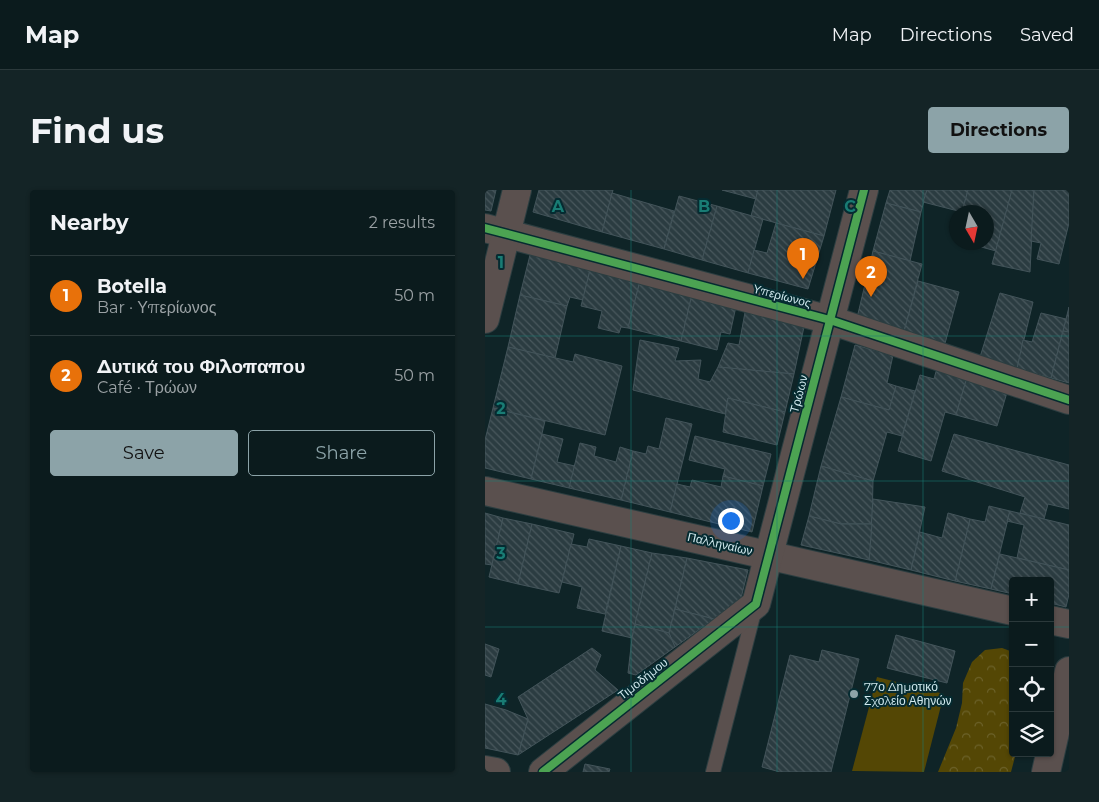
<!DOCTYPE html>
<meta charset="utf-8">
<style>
:root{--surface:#0b1b1d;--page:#142426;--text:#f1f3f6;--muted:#9aa1a4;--line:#2b393b;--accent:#8ca3a8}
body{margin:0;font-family:Montserrat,sans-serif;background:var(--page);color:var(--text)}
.controls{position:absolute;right:15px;bottom:15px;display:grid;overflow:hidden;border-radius:5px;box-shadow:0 1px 4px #0004}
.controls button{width:45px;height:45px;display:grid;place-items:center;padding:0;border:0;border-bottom:1px solid var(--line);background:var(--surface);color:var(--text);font:25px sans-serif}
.compass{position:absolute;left:464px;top:15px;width:45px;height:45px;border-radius:50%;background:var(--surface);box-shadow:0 1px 4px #0004;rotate:171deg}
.you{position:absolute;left:245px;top:330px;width:18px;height:18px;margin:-12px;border:4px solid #fff;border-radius:50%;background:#1a73e8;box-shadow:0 0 0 8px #1a73e833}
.badge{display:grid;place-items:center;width:32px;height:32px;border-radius:50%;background:var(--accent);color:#fff;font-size:16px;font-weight:700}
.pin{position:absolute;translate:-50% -41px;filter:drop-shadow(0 1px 2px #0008)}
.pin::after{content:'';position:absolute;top:26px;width:18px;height:15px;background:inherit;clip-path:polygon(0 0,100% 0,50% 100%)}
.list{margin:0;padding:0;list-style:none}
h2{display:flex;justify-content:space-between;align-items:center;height:65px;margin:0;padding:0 20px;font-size:21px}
h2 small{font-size:16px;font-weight:400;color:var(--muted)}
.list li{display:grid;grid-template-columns:32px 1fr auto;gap:15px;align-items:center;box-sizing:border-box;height:80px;padding:0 20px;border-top:1px solid var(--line)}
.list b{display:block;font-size:19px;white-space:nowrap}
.list p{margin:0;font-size:16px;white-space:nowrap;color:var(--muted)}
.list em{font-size:16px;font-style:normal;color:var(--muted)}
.actions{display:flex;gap:10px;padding:15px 20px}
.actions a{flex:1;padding:11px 0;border:1px solid var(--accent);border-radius:5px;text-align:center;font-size:18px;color:var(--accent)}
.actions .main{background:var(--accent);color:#111}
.icon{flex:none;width:28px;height:28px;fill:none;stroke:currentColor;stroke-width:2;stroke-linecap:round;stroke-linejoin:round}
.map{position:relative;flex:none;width:584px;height:582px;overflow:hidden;border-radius:5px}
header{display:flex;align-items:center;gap:30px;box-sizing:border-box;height:70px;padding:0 25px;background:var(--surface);border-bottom:1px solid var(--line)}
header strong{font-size:24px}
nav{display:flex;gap:28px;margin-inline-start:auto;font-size:18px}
.intro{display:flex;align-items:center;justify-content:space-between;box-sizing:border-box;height:120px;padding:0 30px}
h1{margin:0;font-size:35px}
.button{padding:12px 22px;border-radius:5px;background:var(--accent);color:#111;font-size:18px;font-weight:700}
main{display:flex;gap:30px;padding:0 30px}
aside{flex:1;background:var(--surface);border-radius:5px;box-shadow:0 1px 4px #0004}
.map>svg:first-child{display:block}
</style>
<header>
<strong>Map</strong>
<nav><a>Map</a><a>Directions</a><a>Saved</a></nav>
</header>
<div class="intro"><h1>Find us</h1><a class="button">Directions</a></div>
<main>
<aside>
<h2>Nearby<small>2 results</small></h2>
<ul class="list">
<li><span class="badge" style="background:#e8710a">1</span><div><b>Botella</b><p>Bar · Υπερίωνος</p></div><em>50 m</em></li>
<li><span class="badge" style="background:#e8710a">2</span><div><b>Δυτικά του Φιλοπαπου</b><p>Café · Τρώων</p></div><em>50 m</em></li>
</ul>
<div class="actions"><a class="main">Save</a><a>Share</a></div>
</aside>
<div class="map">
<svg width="584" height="582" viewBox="0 0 584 582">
<defs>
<pattern id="park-crowns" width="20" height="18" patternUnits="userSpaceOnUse" patternTransform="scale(1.25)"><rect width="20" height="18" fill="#544705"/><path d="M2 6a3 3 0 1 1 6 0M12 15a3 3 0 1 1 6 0" fill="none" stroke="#6c622a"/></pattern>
<pattern id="building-back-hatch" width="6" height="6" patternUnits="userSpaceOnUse" patternTransform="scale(1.25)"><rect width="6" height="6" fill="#2b3c41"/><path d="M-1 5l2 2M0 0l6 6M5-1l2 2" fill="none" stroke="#49585d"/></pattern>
</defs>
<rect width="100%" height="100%" fill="#0f2427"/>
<path fill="#544705" d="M392 487 459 504 439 582 367 581Z"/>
<path fill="url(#park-crowns)" d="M517 458 528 462V563H531L526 582H453L471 538 477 513 478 493 487 472 500 460Z"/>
<g fill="url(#building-back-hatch)" stroke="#43545a">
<path d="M0 0H11L6 21 0 20Z"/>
<path d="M54 0H128L117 42 48 22Z"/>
<path d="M237 0H273L271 9Z"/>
<path d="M273 0H351L339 46 266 26Z"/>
<path d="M405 0H442L436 22 401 13Z"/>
<path d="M442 0H483L477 22 438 12Z"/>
<path d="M483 0H527L511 61 478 52H502V22H477Z"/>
<path d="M527 0H549L545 82 507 74Z"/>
<path d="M549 0H584V33L574 74 552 69 556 53 546 51Z"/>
<path d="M127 3 189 21 179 59 117 42Z"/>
<path d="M194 6 232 16 217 70 179 59Z"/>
<path d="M401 13 436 22 425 71 388 61Z"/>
<path d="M232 16 278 29 263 83 217 70Z"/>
<path d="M291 33 339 46 323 99 263 83 269 60 282 63Z"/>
<path d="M47 57 107 72 98 110 85 107 82 116 35 105Z"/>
<path d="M388 61 437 74 418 145 371 132Z"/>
<path d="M107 72 157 83 143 138 136 137 134 143 113 138 117 121 96 116Z"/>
<path d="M157 83 209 96 196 151 143 138Z"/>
<path d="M433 91 474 102 459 157 418 145Z"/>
<path d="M209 96 253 107 245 144 236 142 232 160 196 151Z"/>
<path d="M515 103 548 112 532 179 495 167Z"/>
<path d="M35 105 82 116 70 168 23 157Z"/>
<path d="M261 117 320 132 309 184 233 177 243 153 254 155Z"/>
<path d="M584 117V142L578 141Z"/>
<path d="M556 123 581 129 566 188 532 179 538 150 547 152Z"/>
<path d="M578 141 584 142V193L566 188Z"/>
<path d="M155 150 194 158 190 171 216 170 213 189 225 192 233 177 309 184 300 222 243 208 240 224 148 200Z"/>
<path d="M370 155 408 165 402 193 411 196 404 220 356 207Z"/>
<path d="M23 157 88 172 90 164 137 176 120 245 8 218Z"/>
<path d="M452 178 482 187 471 225 460 222 446 271 413 261 435 185 449 189Z"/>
<path d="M482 187 523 199 512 236 471 225Z"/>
<path d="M411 196 430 201 417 246 402 242 388 291 336 276 356 207 404 220Z"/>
<path d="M243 208 300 222 292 255 238 242Z"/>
<path d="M8 218 60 231 46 289 0 278V250Z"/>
<path d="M181 228 207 234 185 322 136 310 148 261 161 264 163 256 174 259Z"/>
<path d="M57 244 78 249 72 272 90 276 84 298 46 289Z"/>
<path d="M469 244 584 275V319L563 314 559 329 535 323 540 307 457 281Z"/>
<path d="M210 246 286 264 278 296 238 286 240 279 204 270Z"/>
<path d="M95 253 111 257 109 266 131 272 135 257 148 261 136 310 84 298Z"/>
<path d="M336 276 388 291 387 334H356L324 326Z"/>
<path d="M238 286 278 296 267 342 185 322 192 294 205 297 207 290 236 297Z"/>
<path d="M388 309 440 317 426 380 384 370Z"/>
<path d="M504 316 525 321 506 399 470 391 485 329 500 332Z"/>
<path d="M525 321 584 335V380L532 368 539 335 522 331Z"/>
<path d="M0 323 18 328 7 375 0 374Z"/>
<path d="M463 323 485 329 470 391 426 380 435 342 457 348Z"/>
<path d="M324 326 356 334H387L384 370 316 355Z"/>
<path d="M18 328 47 334 33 394 4 387Z"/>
<path d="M47 334 89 344 74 403 33 394Z"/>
<path d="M104 349 136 356 120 424 92 418 97 397 77 392 86 354 102 357Z"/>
<path d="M136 356 167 363 147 448 117 441Z"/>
<path d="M167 363 202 368 184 443 150 434Z"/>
<path d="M515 364 584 380V404L581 417 565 413V391H528V404L506 399Z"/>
<path d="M202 368 263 380 256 408 229 429 190 419Z"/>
<path d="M190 419 229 429 190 457 184 443Z"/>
<path d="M150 434 184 443 190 457 151 485 143 483 147 448Z"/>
<path d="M411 445 470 461 462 493 402 478Z"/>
<path d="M0 454 14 459 6 487 0 485Z"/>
<path d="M107 458 116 465 110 480 133 500 33 565 43 529 33 507Z"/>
<path d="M337 460 374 469 346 582H295L277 577 305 465 334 472Z"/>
<path d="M0 514 21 520 43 529 33 565 0 558Z"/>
<path d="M100 574 125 579 124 582H98Z"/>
</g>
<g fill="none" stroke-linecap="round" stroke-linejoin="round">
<g stroke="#2c3e41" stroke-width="16">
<path id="lane" d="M228 582 270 418"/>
</g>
<g stroke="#2c3e41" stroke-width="30">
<g id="street">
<path d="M0 38 345 130 584 210"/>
<path d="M0 129 32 0"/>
<path d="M0 301 528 421"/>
<path d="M565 430 584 434"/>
<path d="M0 580 11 582"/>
<path d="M58 582 271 414 379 0"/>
<path d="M561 582 584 481"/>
</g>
</g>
<use href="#lane" stroke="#5a504e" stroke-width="14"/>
<use href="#street" stroke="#5a504e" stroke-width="28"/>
<g stroke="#052b31" stroke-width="11">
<g id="cycleway">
<path d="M0 38 345 130 584 210"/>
<path d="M58 582 271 414 379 0"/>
</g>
</g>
<use href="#cycleway" stroke="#4ca352" stroke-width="8"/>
</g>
<path fill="none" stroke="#197c74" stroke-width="1" stroke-opacity="0.55" d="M146 0V582M292 0V582M438 0V582M0 146H584M0 291H584M0 437H528M565 437H584"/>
<circle fill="#8ca3a8" stroke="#052b31" stroke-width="2" cx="369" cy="504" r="5"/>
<g text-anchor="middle" stroke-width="4" stroke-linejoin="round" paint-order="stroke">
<g font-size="12" fill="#d0e8ed" stroke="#052b31">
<text transform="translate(297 106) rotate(15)" y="4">Υπερίωνος</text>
<text transform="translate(314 204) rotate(-75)" y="4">Τρώων</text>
<text transform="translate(235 354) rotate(13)" y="4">Παλληναίων</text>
<text transform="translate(158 489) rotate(-38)" y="4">Τιμοδήμου</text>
</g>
<g font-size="12" fill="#d0e8ed" stroke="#052b31" text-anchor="start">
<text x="379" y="501">77ο Δημοτικό<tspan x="379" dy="14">Σχολείο Αθηνών</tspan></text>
</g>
</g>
<g font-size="16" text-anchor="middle" font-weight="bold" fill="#197c74" stroke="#052b31" stroke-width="4" stroke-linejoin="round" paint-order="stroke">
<text x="73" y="22">A</text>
<text x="219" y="22">B</text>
<text x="365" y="22">C</text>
<text x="16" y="78">1</text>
<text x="16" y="224">2</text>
<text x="16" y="369">3</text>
<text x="16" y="515">4</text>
</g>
</svg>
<div class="controls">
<button>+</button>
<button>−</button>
<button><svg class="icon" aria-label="locate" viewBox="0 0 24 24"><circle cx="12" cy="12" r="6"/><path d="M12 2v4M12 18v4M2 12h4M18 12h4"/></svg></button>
<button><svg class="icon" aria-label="layers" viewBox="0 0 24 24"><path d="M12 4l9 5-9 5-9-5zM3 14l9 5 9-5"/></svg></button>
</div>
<svg class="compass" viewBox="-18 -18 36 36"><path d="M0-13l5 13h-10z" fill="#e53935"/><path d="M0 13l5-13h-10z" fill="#9aa1a4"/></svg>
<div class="you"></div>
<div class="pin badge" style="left:318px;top:89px;background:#e8710a">1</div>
<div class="pin badge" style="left:386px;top:107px;background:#e8710a">2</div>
</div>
</main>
